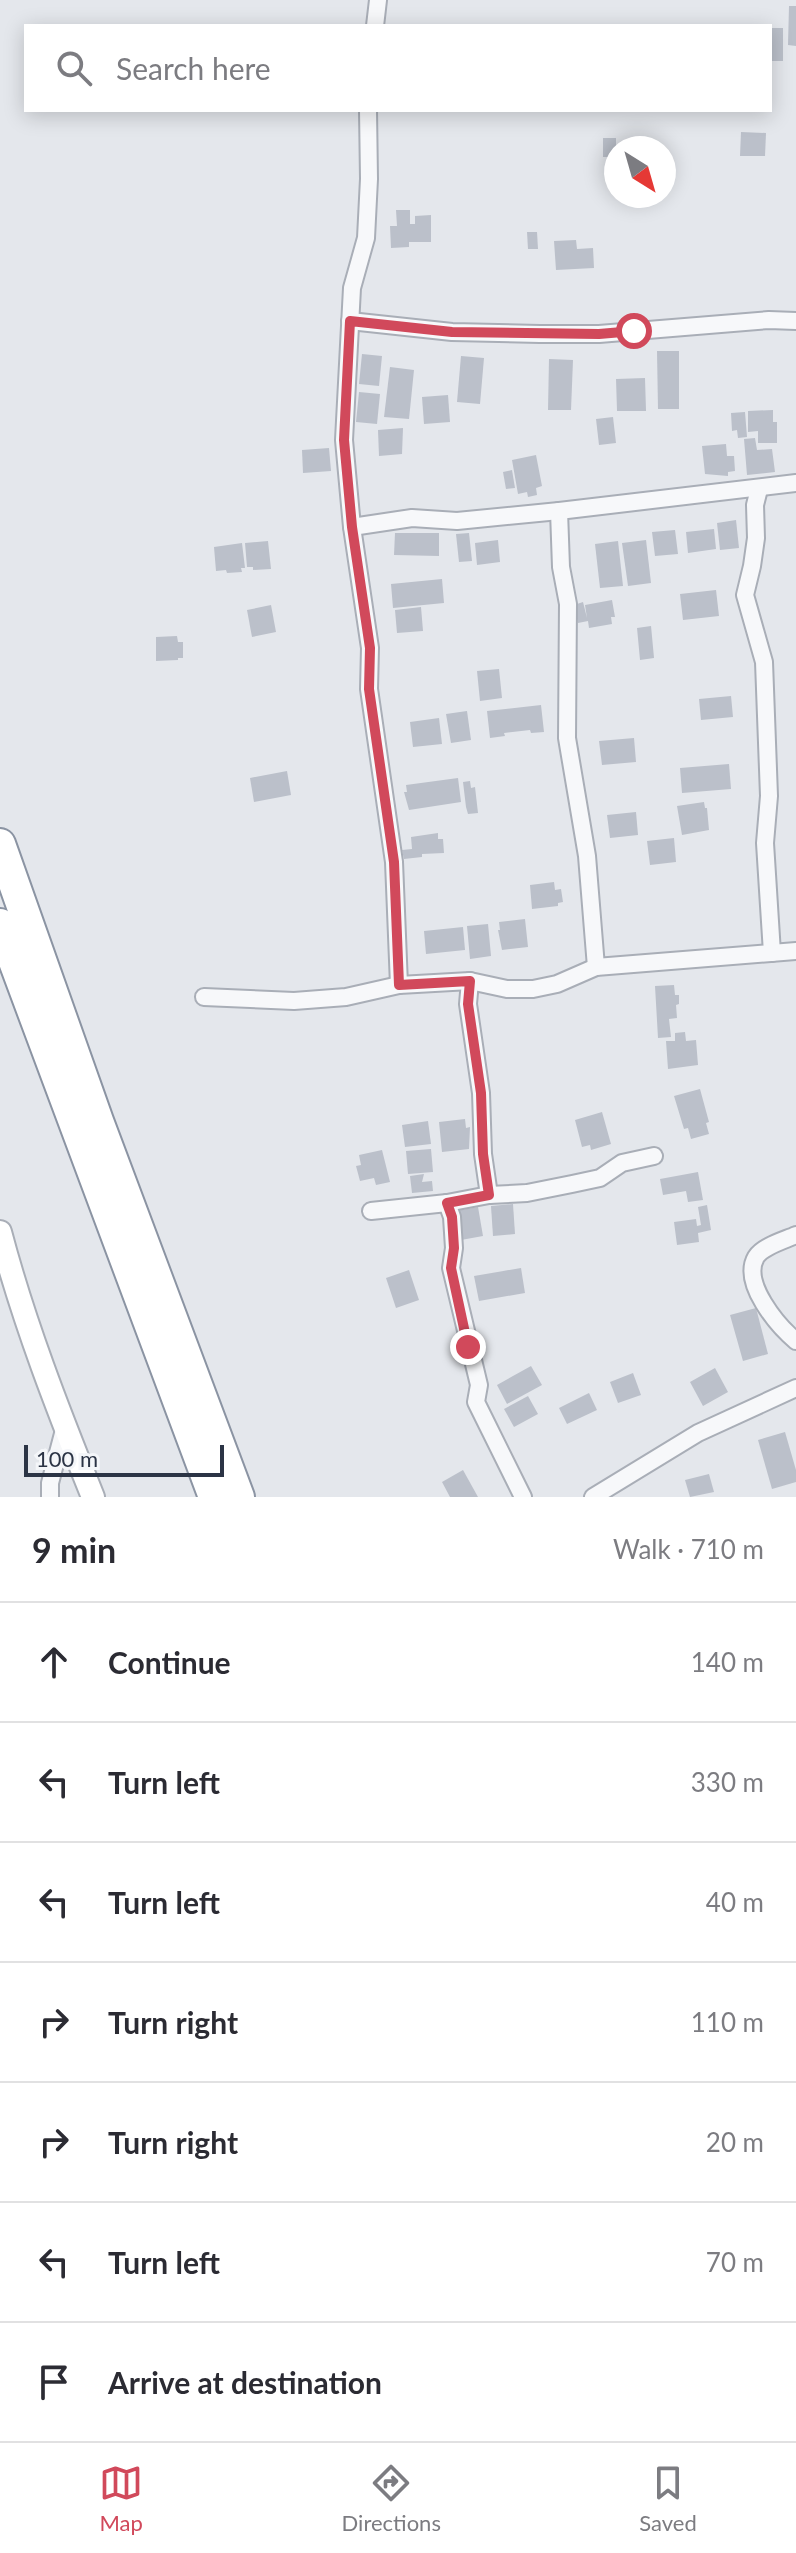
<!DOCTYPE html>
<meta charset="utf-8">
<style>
:root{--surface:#fff;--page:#f7f7f7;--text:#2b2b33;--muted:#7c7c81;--line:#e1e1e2;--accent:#d1495b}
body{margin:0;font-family:Lato,sans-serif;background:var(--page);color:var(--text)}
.compass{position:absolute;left:604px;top:136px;width:72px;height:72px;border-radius:50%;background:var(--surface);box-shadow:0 4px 20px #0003;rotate:143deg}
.scale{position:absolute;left:24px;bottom:20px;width:200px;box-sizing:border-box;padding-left:8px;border:4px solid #2b3445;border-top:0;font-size:22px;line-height:28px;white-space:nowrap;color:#2b3445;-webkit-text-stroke:6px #f4f6f9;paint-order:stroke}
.stop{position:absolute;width:24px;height:24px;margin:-18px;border:6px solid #d1495b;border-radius:50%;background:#fff}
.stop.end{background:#d1495b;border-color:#fff;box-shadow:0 2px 8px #0008}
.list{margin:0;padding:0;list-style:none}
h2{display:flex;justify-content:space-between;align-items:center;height:104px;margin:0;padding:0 32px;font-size:34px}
h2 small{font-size:26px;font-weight:400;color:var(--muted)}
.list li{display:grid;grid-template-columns:52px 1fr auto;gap:24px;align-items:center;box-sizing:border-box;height:120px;padding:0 32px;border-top:2px solid var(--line)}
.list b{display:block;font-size:30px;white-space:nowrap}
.list em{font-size:26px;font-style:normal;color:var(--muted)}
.icon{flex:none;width:44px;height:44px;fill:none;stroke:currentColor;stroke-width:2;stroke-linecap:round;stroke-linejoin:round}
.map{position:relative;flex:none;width:796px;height:1497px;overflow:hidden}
.search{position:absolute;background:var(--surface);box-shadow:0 4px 20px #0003;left:24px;right:24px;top:24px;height:88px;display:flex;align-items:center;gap:20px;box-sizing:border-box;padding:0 28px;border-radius:0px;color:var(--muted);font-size:30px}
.sheet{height:944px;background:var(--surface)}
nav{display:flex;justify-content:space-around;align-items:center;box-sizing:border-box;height:112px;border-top:2px solid var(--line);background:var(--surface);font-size:22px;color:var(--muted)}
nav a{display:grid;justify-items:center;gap:4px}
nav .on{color:var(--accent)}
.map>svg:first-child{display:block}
</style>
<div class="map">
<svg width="796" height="1497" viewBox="0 0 796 1497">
<rect width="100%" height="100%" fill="#e4e7ec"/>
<g fill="#bbc0ca">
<path d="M789 6H796V46L788 45Z"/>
<rect x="770" y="28" width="13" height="33"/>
<path d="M741 132 766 133 765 156H740Z"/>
<rect x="603" y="138" width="13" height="19"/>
<path d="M396 210H410V224H415V216L431 215V242H409V247L391 248 390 226H397Z"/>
<path d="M527 232H537L538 249H528Z"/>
<path d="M576 240 577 249 593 248 594 268 556 270 554 241Z"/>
<path d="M657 351H679V409H658Z"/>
<path d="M362 354 382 356 379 386 359 384Z"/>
<path d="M461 356 484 358 480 404 457 402Z"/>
<path d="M549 359 573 360 571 410H548Z"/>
<path d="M390 367 414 370 409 419 384 417Z"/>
<path d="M645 378 646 411H617L616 379Z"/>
<path d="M359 392 380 394 377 424 356 422Z"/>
<path d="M448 395 450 422 424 424 422 397Z"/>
<path d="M773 410V422H777V443H758V431L748 432V411Z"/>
<path d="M745 412 747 437 738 438 737 430 732 431 731 413Z"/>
<path d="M613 417 616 443 599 445 596 419Z"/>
<path d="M403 428 402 454 379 456 378 430Z"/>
<path d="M755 438 757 450 772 449 775 472 747 475 744 439Z"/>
<path d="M726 444 727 456H734L735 471 728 472V476L705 474 702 446Z"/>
<path d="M329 448 331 471 303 473 302 450Z"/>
<path d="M536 455 542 486 536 488 537 495 528 497 527 492 518 494 512 460Z"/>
<path d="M512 470 515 488 506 489 503 472Z"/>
<path d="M736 520 739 548 720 550 717 523Z"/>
<path d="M714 529 716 549 688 553 686 532Z"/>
<path d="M675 530 678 554 655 556 652 532Z"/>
<path d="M395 533H439V556L394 555Z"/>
<path d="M469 533 472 561 459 562 456 534Z"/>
<path d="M498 540 500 562 477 565 475 543Z"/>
<path d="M646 540 651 583 628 586 622 543Z"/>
<path d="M268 541 271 569 253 570V567H247L245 543Z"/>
<path d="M618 541 623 586 600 588 595 544Z"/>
<path d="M242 543 245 568H241L242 572 227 573 226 570 216 571 214 547Z"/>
<path d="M442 579 444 603 393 608 391 584Z"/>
<path d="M716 590 719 616 683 620 680 594Z"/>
<path d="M612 600 615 617H611L612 624 589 628 588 621 578 623 574 605 583 602 587 618 585 605Z"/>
<path d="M271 605 276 632 252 637 247 610Z"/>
<path d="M421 607 423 631 397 633 395 610Z"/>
<path d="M651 626 654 658 640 660 637 628Z"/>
<path d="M177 636 178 642H183V658H178V660L156 661V637Z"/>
<path d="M499 669 502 698 480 701 477 671Z"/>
<path d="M731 696 733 717 701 720 699 699Z"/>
<path d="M541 705 544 732 531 733 530 730 504 733 505 736 490 738 487 711Z"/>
<path d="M467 711 471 740 451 743 446 714Z"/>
<path d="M439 718 442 744 413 747 410 722Z"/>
<path d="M634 738 636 762 602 765 599 741Z"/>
<path d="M729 764 731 789 682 793 680 768Z"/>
<path d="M287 771 291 795 254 802 250 778Z"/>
<path d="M458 778 461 802 409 810 404 792H407L406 785Z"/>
<path d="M470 781 471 788 475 787 478 813 468 814 466 807 463 782Z"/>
<path d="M704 802 705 808H707L709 830 682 835 677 806Z"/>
<path d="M636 812 638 835 610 838 607 815Z"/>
<path d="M438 833V839H443L444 853 422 854V857L404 859 402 850 412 849 411 837Z"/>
<path d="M674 838 676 862 650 865 647 841Z"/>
<path d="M554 882 555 890 561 889 563 902 558 903V906L532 909 530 885Z"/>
<path d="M525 919 528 947 502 950 498 930H500L499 922Z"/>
<path d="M488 924 491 956 470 959 467 926Z"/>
<path d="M463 927 465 950 426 954 424 931Z"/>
<path d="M674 985 675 995H679V1004L676 1005 677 1018 669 1019 671 1037 658 1038 655 986Z"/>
<path d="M685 1032 686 1041 696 1040 698 1065 668 1069 666 1041H675V1033Z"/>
<path d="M700 1089 709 1122 706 1123 709 1134 691 1139 688 1128 684 1129 674 1096Z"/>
<path d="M602 1112 611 1144 591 1150 590 1145 582 1147 575 1120Z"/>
<path d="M465 1119 466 1128 470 1127 469 1149 442 1152 439 1122Z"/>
<path d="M428 1121 431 1144 405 1147 402 1125Z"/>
<path d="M431 1149 433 1172 408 1174 406 1151Z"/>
<path d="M382 1150 390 1182 376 1185 374 1178 360 1181 356 1166 361 1165 359 1155Z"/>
<path d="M698 1172 703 1200 688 1202 686 1191 663 1195 660 1179Z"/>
<path d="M424 1174 422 1182 432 1181 433 1191 412 1193 410 1176Z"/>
<path d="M513 1204 515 1234 493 1236 491 1206Z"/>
<path d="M707 1205 711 1230 698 1233 699 1242 677 1245 674 1222 696 1219 697 1226 701 1225 698 1207Z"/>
<path d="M478 1207 483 1236 461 1240 456 1211Z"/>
<path d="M521 1268 525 1293 479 1301 474 1276Z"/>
<path d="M409 1270 419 1300 396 1308 386 1278Z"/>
<path d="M756 1308 768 1354 743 1361 730 1315Z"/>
<path d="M531 1366 542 1385 507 1404 497 1385Z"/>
<path d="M715 1368 728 1392 703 1406 690 1382Z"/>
<path d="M633 1373 641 1395 618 1403 610 1382Z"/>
<path d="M589 1393 597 1410 567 1424 559 1408Z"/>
<path d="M528 1396 538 1414 514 1427 504 1409Z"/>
<path d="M785 1432 796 1470V1482L772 1489 758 1440Z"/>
<path d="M463 1470 478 1497H450L442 1482Z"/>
<path d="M709 1474 714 1492 690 1497 685 1480Z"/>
</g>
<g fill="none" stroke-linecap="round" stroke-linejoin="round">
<g stroke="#a9aeb7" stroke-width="20">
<g id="street">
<path d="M375 26 378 0"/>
<path d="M368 110 369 179 366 238 352 288 344 440 352 527 370 648 369 689 394 862 399 985"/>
<path d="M350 321 452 332 540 334H599L769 320 796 321"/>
<path d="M759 489 755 505 756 538 752 566 745 595 764 662 769 796 765 843 772 953"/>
<path d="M559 511 561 567 568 604 567 738 587 856 596 967"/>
<path d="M352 527 412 518 457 521 559 511 796 483"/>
<path d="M470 981 468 1004 481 1093 483 1154 489 1195"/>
<path d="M204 997 294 1001 346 997 399 985 470 981 507 989H533L557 984 596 967 796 951"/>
<path d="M447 1203 452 1217 454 1248 451 1268 479 1385 476 1402 523 1497"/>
<path d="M371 1211 447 1203 489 1195 527 1193 572 1184 600 1178 622 1163 654 1156"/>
<path d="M796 1235C785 1240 763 1246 756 1257 741 1283 778 1326 796 1341"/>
<path d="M50 1497V1483L65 1426"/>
<path d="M593 1497 698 1433 796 1388"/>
</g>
</g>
<g stroke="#a9aeb7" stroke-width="26">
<path id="secondary" d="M0 1232C24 1323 58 1410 93 1497"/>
</g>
<g stroke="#8b94a3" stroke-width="34">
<g id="highway">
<path d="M0 844 98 1121 239 1497"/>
<path d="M0 924 214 1497"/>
</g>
</g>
<use href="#street" stroke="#f7f8fa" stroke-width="16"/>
<use href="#secondary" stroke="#fff" stroke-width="22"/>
<use href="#highway" stroke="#fff" stroke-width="30"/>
</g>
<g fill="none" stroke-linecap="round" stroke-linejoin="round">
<path stroke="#d1495b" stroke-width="10" d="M468 1347 451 1268 454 1248 452 1217 447 1203 489 1195 483 1154 481 1093 468 1004 470 981 399 985 394 862 369 689 370 648 352 527 344 440 350 321 452 332 599 334 634 331"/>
</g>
</svg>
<svg class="compass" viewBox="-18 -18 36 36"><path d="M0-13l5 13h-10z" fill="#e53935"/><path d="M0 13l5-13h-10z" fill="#7c7c81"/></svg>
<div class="scale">100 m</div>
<div class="stop" style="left:634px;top:331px"></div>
<div class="stop end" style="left:468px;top:1347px"></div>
<div class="search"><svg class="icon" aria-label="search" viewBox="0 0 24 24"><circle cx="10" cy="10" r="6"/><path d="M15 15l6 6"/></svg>Search here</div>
</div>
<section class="sheet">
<h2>9 min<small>Walk · 710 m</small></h2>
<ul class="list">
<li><svg class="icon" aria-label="ahead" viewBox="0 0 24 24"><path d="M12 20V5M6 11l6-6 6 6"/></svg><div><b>Continue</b></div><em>140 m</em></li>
<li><svg class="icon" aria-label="left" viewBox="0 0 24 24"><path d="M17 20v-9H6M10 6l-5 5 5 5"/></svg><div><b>Turn left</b></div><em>330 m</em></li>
<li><svg class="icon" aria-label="left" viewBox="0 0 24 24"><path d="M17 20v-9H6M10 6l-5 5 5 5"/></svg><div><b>Turn left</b></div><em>40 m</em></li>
<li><svg class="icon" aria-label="right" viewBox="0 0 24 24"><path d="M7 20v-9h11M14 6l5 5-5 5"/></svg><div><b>Turn right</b></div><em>110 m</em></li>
<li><svg class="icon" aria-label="right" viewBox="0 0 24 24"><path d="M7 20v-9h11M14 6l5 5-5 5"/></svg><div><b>Turn right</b></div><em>20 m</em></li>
<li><svg class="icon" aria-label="left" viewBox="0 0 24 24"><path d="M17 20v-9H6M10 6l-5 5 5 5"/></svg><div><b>Turn left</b></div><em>70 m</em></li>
<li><svg class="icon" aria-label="arrive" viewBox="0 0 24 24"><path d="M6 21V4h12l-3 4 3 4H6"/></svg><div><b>Arrive at destination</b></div></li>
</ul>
</section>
<nav>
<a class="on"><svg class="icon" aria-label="map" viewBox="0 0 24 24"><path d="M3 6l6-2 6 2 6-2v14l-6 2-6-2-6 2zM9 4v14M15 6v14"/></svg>Map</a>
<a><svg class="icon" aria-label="directions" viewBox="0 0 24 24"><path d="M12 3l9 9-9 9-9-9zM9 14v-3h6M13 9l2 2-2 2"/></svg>Directions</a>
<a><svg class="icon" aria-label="saved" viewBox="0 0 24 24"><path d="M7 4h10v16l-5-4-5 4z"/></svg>Saved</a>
</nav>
